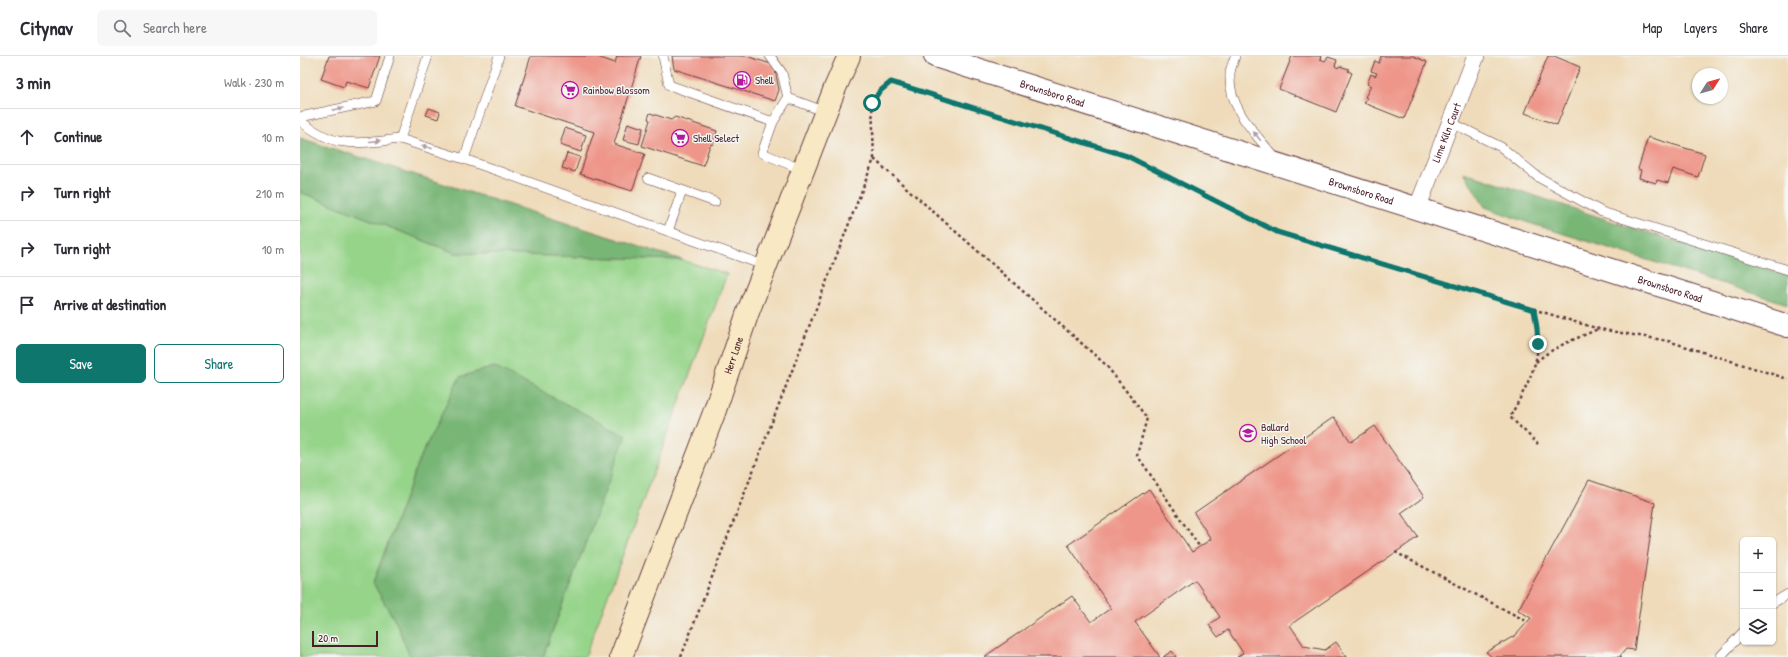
<!DOCTYPE html>
<meta charset="utf-8">
<style>
:root{--surface:#fff;--page:#f7f7f7;--text:#2b2b33;--muted:#7c7c81;--line:#e1e1e2;--accent:#0f766e}
body{margin:0;font-family:"Patrick Hand",sans-serif;background:var(--page);color:var(--text)}
.controls{position:absolute;right:12px;bottom:12px;display:grid;overflow:hidden;border-radius:6px;box-shadow:0 1px 3px #0004}
.controls button{width:36px;height:36px;display:grid;place-items:center;padding:0;border:0;border-bottom:1px solid var(--line);background:var(--surface);color:var(--text);font:20px sans-serif}
.compass{position:absolute;left:1392px;top:12px;width:36px;height:36px;border-radius:50%;background:var(--surface);box-shadow:0 1px 3px #0004;rotate:53deg}
.scale{position:absolute;left:12px;bottom:10px;width:66px;box-sizing:border-box;padding-left:4px;border:2px solid #4a1f2b;border-top:0;font-size:11px;line-height:14px;white-space:nowrap;color:#4a1f2b;-webkit-text-stroke:3px #f6f6f2;paint-order:stroke}
.stop{position:absolute;width:12px;height:12px;margin:-9px;border:3px solid #0f766e;border-radius:50%;background:#fff}
.stop.end{background:#0f766e;border-color:#fff;box-shadow:0 1px 4px #0008}
.list{margin:0;padding:0;list-style:none}
h2{display:flex;justify-content:space-between;align-items:center;height:52px;margin:0;padding:0 16px;font-size:17px}
h2 small{font-size:13px;font-weight:400;color:var(--muted)}
.list li{display:grid;grid-template-columns:26px 1fr auto;gap:12px;align-items:center;box-sizing:border-box;height:56px;padding:0 16px;border-top:1px solid var(--line)}
.list b{display:block;font-size:15px;white-space:nowrap}
.list em{font-size:13px;font-style:normal;color:var(--muted)}
.actions{display:flex;gap:8px;padding:12px 16px}
.actions a{flex:1;padding:9px 0;border:1px solid var(--accent);border-radius:6px;text-align:center;font-size:14px;color:var(--accent)}
.actions .main{background:var(--accent);color:#fff}
.icon{flex:none;width:22px;height:22px;fill:none;stroke:currentColor;stroke-width:2;stroke-linecap:round;stroke-linejoin:round}
.map{position:relative;flex:none;width:1488px;height:601px;overflow:hidden}
header{display:flex;align-items:center;gap:24px;box-sizing:border-box;height:56px;padding:0 20px;background:var(--surface);border-bottom:1px solid var(--line)}
header strong{font-size:19px}
nav{display:flex;gap:22px;margin-inline-start:auto;font-size:14px}
.search{width:280px;height:36px;background:var(--page);display:flex;align-items:center;gap:10px;box-sizing:border-box;padding:0 14px;border-radius:6px;color:var(--muted);font-size:15px}
main{display:flex}
aside{flex:1;background:var(--surface)}
.map>svg:first-child{display:block}
</style>
<header>
<strong>Citynav</strong>
<div class="search"><svg class="icon" aria-label="search" viewBox="0 0 24 24"><circle cx="10" cy="10" r="6"/><path d="M15 15l6 6"/></svg>Search here</div>
<nav><a>Map</a><a>Layers</a><a>Share</a></nav>
</header>
<main>
<aside>
<h2>3 min<small>Walk · 230 m</small></h2>
<ul class="list">
<li><svg class="icon" aria-label="ahead" viewBox="0 0 24 24"><path d="M12 20V5M6 11l6-6 6 6"/></svg><div><b>Continue</b></div><em>10 m</em></li>
<li><svg class="icon" aria-label="right" viewBox="0 0 24 24"><path d="M7 20v-9h11M14 6l5 5-5 5"/></svg><div><b>Turn right</b></div><em>210 m</em></li>
<li><svg class="icon" aria-label="right" viewBox="0 0 24 24"><path d="M7 20v-9h11M14 6l5 5-5 5"/></svg><div><b>Turn right</b></div><em>10 m</em></li>
<li><svg class="icon" aria-label="arrive" viewBox="0 0 24 24"><path d="M6 21V4h12l-3 4 3 4H6"/></svg><div><b>Arrive at destination</b></div></li>
</ul>
<div class="actions"><a class="main">Save</a><a>Share</a></div>
</aside>
<div class="map">
<svg width="1488" height="601" viewBox="0 0 1488 601">
<rect width="100%" height="100%" fill="#f6f6f2"/>
<filter id="ink" filterUnits="userSpaceOnUse"><feTurbulence type="fractalNoise" baseFrequency=".025" numOctaves="2"/><feDisplacementMap in="SourceGraphic" scale="8" xChannelSelector="R" yChannelSelector="G"/><feConvolveMatrix kernelMatrix="1 2 1 2 8 2 1 2 1" color-interpolation-filters="sRGB"/></filter>
<filter id="wash" filterUnits="userSpaceOnUse"><feTurbulence type="fractalNoise" baseFrequency=".012" numOctaves="4" result="noise"/><feDisplacementMap in="SourceGraphic" scale="16" xChannelSelector="R" yChannelSelector="G"/><feGaussianBlur stdDeviation="0.9" result="paint"/><feColorMatrix in="noise" values="0 0 0 0 0 0 0 0 0 0 0 0 0 0 0 0 0 1.4 0 .05"/><feComposite in="paint" operator="in"/></filter>
<g filter="url(#wash)">
<rect width="100%" height="100%" fill="#efdbba"/>
<path fill="#96d48a" stroke="#707a5a" d="M0 136 155 197 382 204 427 218 285 601H243L245 596 194 311 160 321 119 404 73 527 97 568 110 601H0Z"/>
<g fill="#78b676" stroke="#616a50">
<path d="M0 82 382 204 155 197 0 136Z"/>
<path d="M1163 116 1323 169 1488 219V248L1226 166 1185 151Z"/>
<path d="M194 311 326 379 243 601H110L97 568 73 527 119 404 160 321Z"/>
</g>
<g id="blocks">
<g fill="#ee9689">
<path d="M29 0H80L69 32 46 25 44 31 21 23Z"/>
<path d="M231 0H295L315 7 317 0H341L314 88 345 98 332 135 280 118 294 76 215 50Z"/>
<path d="M372 0H446L474 9 479 34 475 45 374 13Z"/>
<path d="M992 0H1021L1020 3 1025 5 1028 1 1037 4 1035 10 1038 12 1039 10 1049 13 1048 15 1052 17 1036 56 979 33Z"/>
<path d="M1081 0H1113L1127 6 1104 63 1064 47 1067 42 1065 41 1071 30 1067 28 1071 18 1075 20 1077 17 1071 15 1075 5 1079 7Z"/>
<path d="M1248 0H1254L1280 11 1257 69 1225 57Z"/>
<path d="M129 52 140 56 138 63 126 59Z"/>
<path d="M350 57 371 64 375 61 417 75 413 88 410 89 403 110 342 90 350 64 348 63Z"/>
<path d="M328 67 343 72 339 88 323 84Z"/>
<path d="M265 72 286 79 281 96 260 89Z"/>
<path d="M1348 81 1405 98 1398 121 1373 113 1368 127 1357 124 1356 127 1339 122 1341 114 1338 113Z"/>
<path d="M267 97 280 101 275 116 262 112Z"/>
<path d="M1034 361 1051 386 1075 370 1124 441 1101 457 1118 481 990 569 1004 590 1025 594 1036 586 1047 601H937L943 597 928 574 918 581 909 569 920 561 895 524 835 566 860 601H684L772 540 791 566 811 552 768 489 849 433 892 496 911 483 894 457Z"/>
<path d="M1289 424 1355 447 1334 594 1326 593 1320 600 1322 601H1192L1186 596 1216 579 1231 562 1218 554Z"/>
<path d="M872 595 876 601H863Z"/>
</g>
</g>
</g>
<g filter="url(#ink)">
<use href="#blocks" fill-opacity="0" stroke="#633b40" stroke-width="1"/>
<g fill="none" stroke-linecap="round" stroke-linejoin="round">
<g stroke="#633b40" stroke-width="10">
<g id="service">
<path d="M128 0 100 83 164 103 466 210"/>
<path d="M363 0 369 29 473 66"/>
<path d="M470 0 482 17 488 42"/>
<path d="M935 0C934 6 930 12 930 18 928 53 956 78 976 103"/>
<path d="M0 61 76 45 90 0"/>
<path d="M0 65C11 73 24 82 38 85 57 89 80 85 100 83"/>
<path d="M1150 66 1201 91 1238 121 1302 156 1488 214"/>
<path d="M164 103 199 0"/>
<path d="M503 114 462 97 473 66 488 42 526 56"/>
<path d="M348 122 415 146"/>
<path d="M368 175 382 135"/>
<path d="M1473 547 1488 538"/>
<path d="M1420 601 1443 576"/>
</g>
</g>
<g stroke="#633b40" stroke-width="18">
<g id="minor">
<path id="s1" d="M1117 153 1176 0"/>
</g>
</g>
<g stroke="#633b40" stroke-width="24">
<g id="tertiary">
<path id="s2" d="M635 0 1488 270"/>
</g>
</g>
<g stroke="#633b40" stroke-width="24">
<g id="secondary">
<path id="s3" d="M321 601 414 357 448 256 535 32 549 0"/>
</g>
</g>
<g stroke="#633b40" stroke-width="2.5" stroke-dasharray="3 3" stroke-linecap="butt">
<path d="M574 103 806 309 847 362 837 399 899 490"/>
<path d="M1234 254C1237 271 1240 290 1235 307 1230 325 1219 344 1210 361L1238 388"/>
<path d="M1236 306C1254 290 1276 283 1298 273"/>
<path d="M1095 496 1228 566"/>
<path d="M381 601 574 103 572 47 579 36 591 26 827 100 977 176 1299 273 1368 285 1488 323"/>
</g>
<use href="#service" stroke="#fff" stroke-width="9"/>
<use href="#minor" stroke="#fff" stroke-width="17"/>
<use href="#tertiary" stroke="#fff" stroke-width="22"/>
<use href="#secondary" stroke="#f8e8c3" stroke-width="22"/>
</g>
<defs><path id="oneway-solid" d="M-6-.8H1V-3.2L6.5 0L1 3.2V.8H-6Z"/></defs>
<g fill="#ae9aa0">
<use href="#oneway-solid" transform="translate(38 53) rotate(-12)"/>
<use href="#oneway-solid" transform="translate(957 80) rotate(-129)"/>
<use href="#oneway-solid" transform="translate(75 85) rotate(-5)"/>
<use href="#oneway-solid" transform="translate(127 91) rotate(-163)"/>
</g>
</g>
<g fill="none" stroke-linecap="round" stroke-linejoin="round" filter="url(#ink)">
<path stroke="#0f766e" stroke-width="5" d="M572 47 579 36 591 26 827 100 977 176 1234 254 1237 272 1238 288"/>
</g>
<defs>
<g id="fuel-ring" transform="scale(0.9)"><circle r="9.5" fill="#f6f6f2" stroke="#b5179e" stroke-width="1.5"/><path d="M-5.5-6h7V0h2V4h1.3V-2.5L3-4.5l.8-.8L6-3V5H2.5V1h-1V6h-7ZM-4.2-4.7v3.2H.2V-4.7Z" fill="#b5179e"/></g>
<g id="supermarket-ring" transform="scale(0.9)"><circle r="9.5" fill="#f6f6f2" stroke="#b5179e" stroke-width="1.5"/><path d="M-6-5.5h2.5l.6 2H6L4.5 2H-2.5L-4.4-4H-6ZM-1.5 3.2a1.3 1.3 0 1 0 .1 0ZM3 3.2a1.3 1.3 0 1 0 .1 0Z" fill="#b5179e"/></g>
<g id="school-ring" transform="scale(0.9)"><circle r="9.5" fill="#f6f6f2" stroke="#b5179e" stroke-width="1.5"/><path d="M0-5L7-2L0 1L-7-2ZM-4 1L0 2.5L4 1V4Q0 6-4 4Z" fill="#b5179e"/></g>
</defs>
<g fill-rule="evenodd">
<use href="#fuel-ring" x="442" y="24"/>
<use href="#supermarket-ring" x="270" y="34"/>
<use href="#supermarket-ring" x="380" y="82"/>
<use href="#school-ring" x="948" y="377"/>
</g>
<g text-anchor="middle" stroke-width="3" stroke-linejoin="round" paint-order="stroke">
<g font-size="11" fill="#4a1f2b" stroke="#f6f6f2" text-anchor="start">
<text x="455" y="28">Shell</text>
<text x="283" y="38">Rainbow Blossom</text>
<text x="393" y="86">Shell Select</text>
<text x="961" y="375">Ballard<tspan x="961" dy="13">High School</tspan></text>
</g>
<g font-size="11" fill="#4a1f2b" stroke="#f6f6f2">
<text dy="4" stroke="none"><textPath href="#s2" startOffset="123">Brownsboro Road</textPath></text>
<text dy="4" stroke="none"><textPath href="#s1" startOffset="82">Lime Kiln Court</textPath></text>
<text dy="4" stroke="none"><textPath href="#s2" startOffset="447">Brownsboro Road</textPath></text>
<text dy="4" stroke="none"><textPath href="#s2" startOffset="771">Brownsboro Road</textPath></text>
<text dy="4" stroke="none"><textPath href="#s3" startOffset="322">Herr Lane</textPath></text>
</g>
</g>
</svg>
<div class="controls">
<button>+</button>
<button>−</button>
<button><svg class="icon" aria-label="layers" viewBox="0 0 24 24"><path d="M12 4l9 5-9 5-9-5zM3 14l9 5 9-5"/></svg></button>
</div>
<svg class="compass" viewBox="-18 -18 36 36"><path d="M0-13l5 13h-10z" fill="#e53935"/><path d="M0 13l5-13h-10z" fill="#7c7c81"/></svg>
<div class="scale">20 m</div>
<div class="stop" style="left:572px;top:47px"></div>
<div class="stop end" style="left:1238px;top:288px"></div>
</div>
</main>
